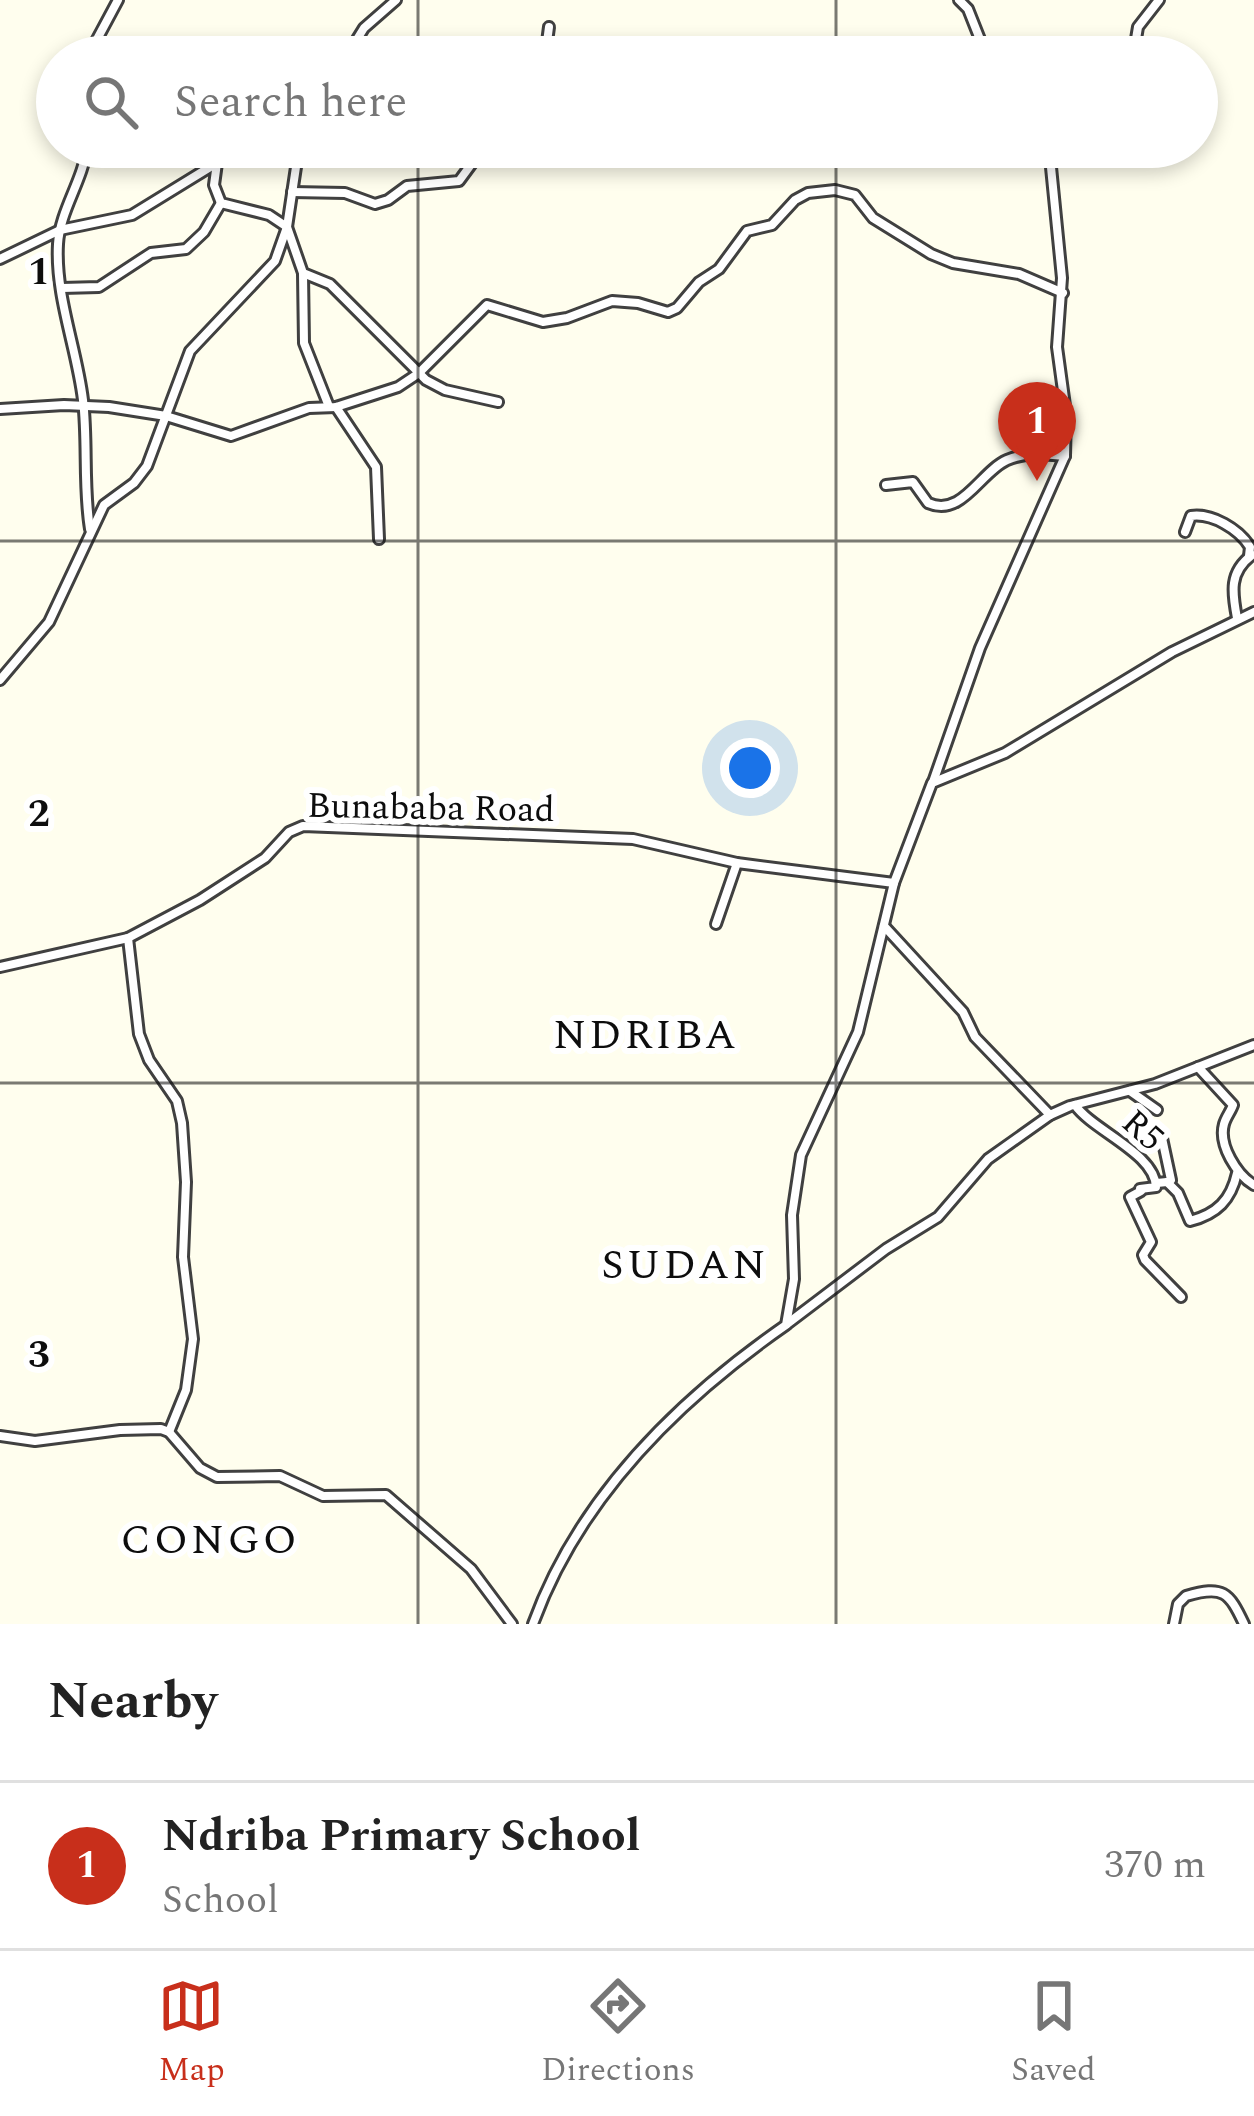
<!DOCTYPE html>
<style>
:root{--surface:#fff;--page:#f6f6f6;--text:#222;--muted:#767676;--line:#e0e0e0;--accent:#c82f1b}
body{margin:0;font-family:Spectral,serif;background:var(--page);color:var(--text)}
.you{position:absolute;left:750px;top:768px;width:42px;height:42px;margin:-30px;border:9px solid #fff;border-radius:50%;background:#1a73e8;box-shadow:0 0 0 18px #1a73e833}
.badge{display:grid;place-items:center;width:78px;height:78px;border-radius:50%;background:var(--accent);color:#fff;font-size:39px;font-weight:700}
.pin{position:absolute;translate:-50% -99px;filter:drop-shadow(0 3px 6px #0008)}
.pin::after{content:'';position:absolute;top:63px;width:42px;height:36px;background:inherit;clip-path:polygon(0 0,100% 0,50% 100%)}
.list{margin:0;padding:0;list-style:none}
h2{display:flex;justify-content:space-between;align-items:center;height:156px;margin:0;padding:0 48px;font-size:51px}
h2 small{font-size:39px;font-weight:400;color:var(--muted)}
.list li{display:grid;grid-template-columns:78px 1fr auto;gap:36px;align-items:center;box-sizing:border-box;height:168px;padding:0 48px;border-top:3px solid var(--line)}
.list b{display:block;font-size:45px;white-space:nowrap}
.list p{margin:0;font-size:39px;white-space:nowrap;color:var(--muted)}
.list em{font-size:39px;font-style:normal;color:var(--muted)}
.icon{flex:none;width:66px;height:66px;fill:none;stroke:currentColor;stroke-width:2;stroke-linecap:round;stroke-linejoin:round}
.map{position:relative;flex:none;width:1254px;height:1624px;overflow:hidden}
.search{position:absolute;background:var(--surface);box-shadow:0 6px 18px #0003;left:36px;right:36px;top:36px;height:132px;display:flex;align-items:center;gap:30px;box-sizing:border-box;padding:0 42px;border-radius:66px;color:var(--muted);font-size:45px}
.sheet{height:324px;background:var(--surface)}
nav{display:flex;justify-content:space-around;align-items:center;box-sizing:border-box;height:168px;border-top:3px solid var(--line);background:var(--surface);font-size:33px;color:var(--muted)}
nav a{display:grid;justify-items:center;gap:6px}
nav .on{color:var(--accent)}
.map>svg:first-child{display:block}
</style>
<div class="map">
<svg width="1254" height="1624" viewBox="0 0 1254 1624">
<rect width="100%" height="100%" fill="#fffeee"/>
<g fill="none" stroke-linecap="round" stroke-linejoin="round">
<g stroke="#404040" stroke-width="14">
<g id="minor">
<path d="M959 0 968 9 987 57"/>
<path d="M99 57 95 43 118 0"/>
<path d="M346 57 364 28 396 0"/>
<path d="M545 57 549 27"/>
<path d="M1133 57 1138 27 1159 0"/>
<path d="M87 147C83 181 60 210 58 244 55 296 77 349 83 400 88 443 83 486 90 529"/>
<path d="M206 147 217 163 214 185 221 203 269 215 287 227 303 273 330 284 426 380 445 390 498 402"/>
<path d="M292 192 345 193 375 204 388 200 407 186 459 181 484 147"/>
<path d="M0 259 60 230 132 215 215 164"/>
<path d="M303 274 304 343 328 404"/>
<path d="M62 288 99 287 151 253 186 249 204 232 221 203"/>
<path d="M336 407 376 467 379 539"/>
<path d="M0 409 64 405 109 407 166 416 231 436 309 408 336 407 398 387 419 373 487 305 543 322 567 318 612 301 638 303 668 312 677 308 699 282 719 269 747 231 772 225 795 200 808 193 835 190 855 195 873 218 931 254 953 263 1019 274 1063 293"/>
<path d="M886 485 913 482 928 503C962 518 980 472 1007 460 1026 452 1045 454 1065 456"/>
<path d="M1185 532 1191 516C1212 513 1239 529 1250 547L1249 556"/>
<path d="M1237 618C1232 592 1229 572 1252 555"/>
<path d="M0 680 49 622 104 505 134 483 147 466 190 351 275 261 287 227 299 147"/>
<path d="M933 782 980 648 1065 456 1066 413 1057 347 1062 278 1049 147"/>
<path d="M716 924 737 863"/>
<path d="M884 926 963 1012 975 1037 1050 1115"/>
<path d="M128 938 139 1034 149 1060 177 1101 182 1123 186 1182 183 1257 193 1339 186 1390 169 1432"/>
<path d="M0 967 128 938 200 900 265 858 289 832 303 826 633 839 737 863 894 883"/>
<path d="M1198 1067 1233 1105C1231 1111 1226 1117 1224 1124 1218 1145 1237 1175 1254 1185"/>
<path d="M1130 1091 1157 1110"/>
<path d="M1075 1105C1093 1131 1155 1153 1156 1187L1140 1189"/>
<path d="M1158 1141 1162 1138 1171 1180 1167 1182"/>
<path d="M1157 1183 1167 1182 1178 1193 1190 1221C1217 1214 1231 1200 1237 1173"/>
<path d="M1141 1191 1130 1197 1151 1242 1143 1255 1145 1260 1181 1297"/>
<path d="M787 1324 886 1249 938 1217 988 1159 1050 1115 1070 1106 1155 1084 1254 1045"/>
<path d="M0 1436 35 1441 120 1430 161 1429 169 1432 200 1468 217 1477 280 1476 323 1496 386 1495 471 1569 512 1624"/>
<path d="M533 1624C579 1497 678 1400 786 1325L794 1279 792 1215 801 1155 858 1032 894 883 932 783 1005 753 1172 652 1254 612"/>
<path d="M1174 1624 1178 1604 1186 1596C1223 1585 1229 1592 1244 1624"/>
</g>
</g>
<use href="#minor" stroke="#fff" stroke-width="8"/>
</g>
<path fill="none" stroke="#0d0d0d" stroke-width="3" stroke-opacity="0.55" d="M418 0V57M836 0V57M418 147V1624M836 147V1624M0 541H1254M0 1083H1254"/>
<g text-anchor="middle" stroke-width="12" stroke-linejoin="round" paint-order="stroke">
<g font-size="36" fill="#0d0d0d" stroke="#fff">
<text transform="translate(431 806) rotate(1)" y="13">Bunababa Road</text>
<text transform="translate(1144 1129) rotate(42)" y="13">R5</text>
</g>
<g font-size="42" letter-spacing="3" fill="#0d0d0d" stroke="#fff">
<text x="646" y="1048">NDRIBA</text>
<text x="685" y="1278">SUDAN</text>
<text x="210" y="1553">CONGO</text>
</g>
</g>
<g font-size="39" text-anchor="middle" font-weight="bold" fill="#0d0d0d" stroke="#fff" stroke-width="12" stroke-linejoin="round" paint-order="stroke">
<text x="39" y="284">1</text>
<text x="39" y="826">2</text>
<text x="39" y="1367">3</text>
</g>
</svg>
<div class="you"></div>
<div class="pin badge" style="left:1037px;top:481px">1</div>
<div class="search"><svg class="icon" aria-label="search" viewBox="0 0 24 24"><circle cx="10" cy="10" r="6"/><path d="M15 15l6 6"/></svg>Search here</div>
</div>
<section class="sheet">
<h2>Nearby<small></small></h2>
<ul class="list">
<li><span class="badge">1</span><div><b>Ndriba Primary School</b><p>School</p></div><em>370 m</em></li>
</ul>
</section>
<nav>
<a class="on"><svg class="icon" aria-label="map" viewBox="0 0 24 24"><path d="M3 6l6-2 6 2 6-2v14l-6 2-6-2-6 2zM9 4v14M15 6v14"/></svg>Map</a>
<a><svg class="icon" aria-label="directions" viewBox="0 0 24 24"><path d="M12 3l9 9-9 9-9-9zM9 14v-3h6M13 9l2 2-2 2"/></svg>Directions</a>
<a><svg class="icon" aria-label="saved" viewBox="0 0 24 24"><path d="M7 4h10v16l-5-4-5 4z"/></svg>Saved</a>
</nav>
